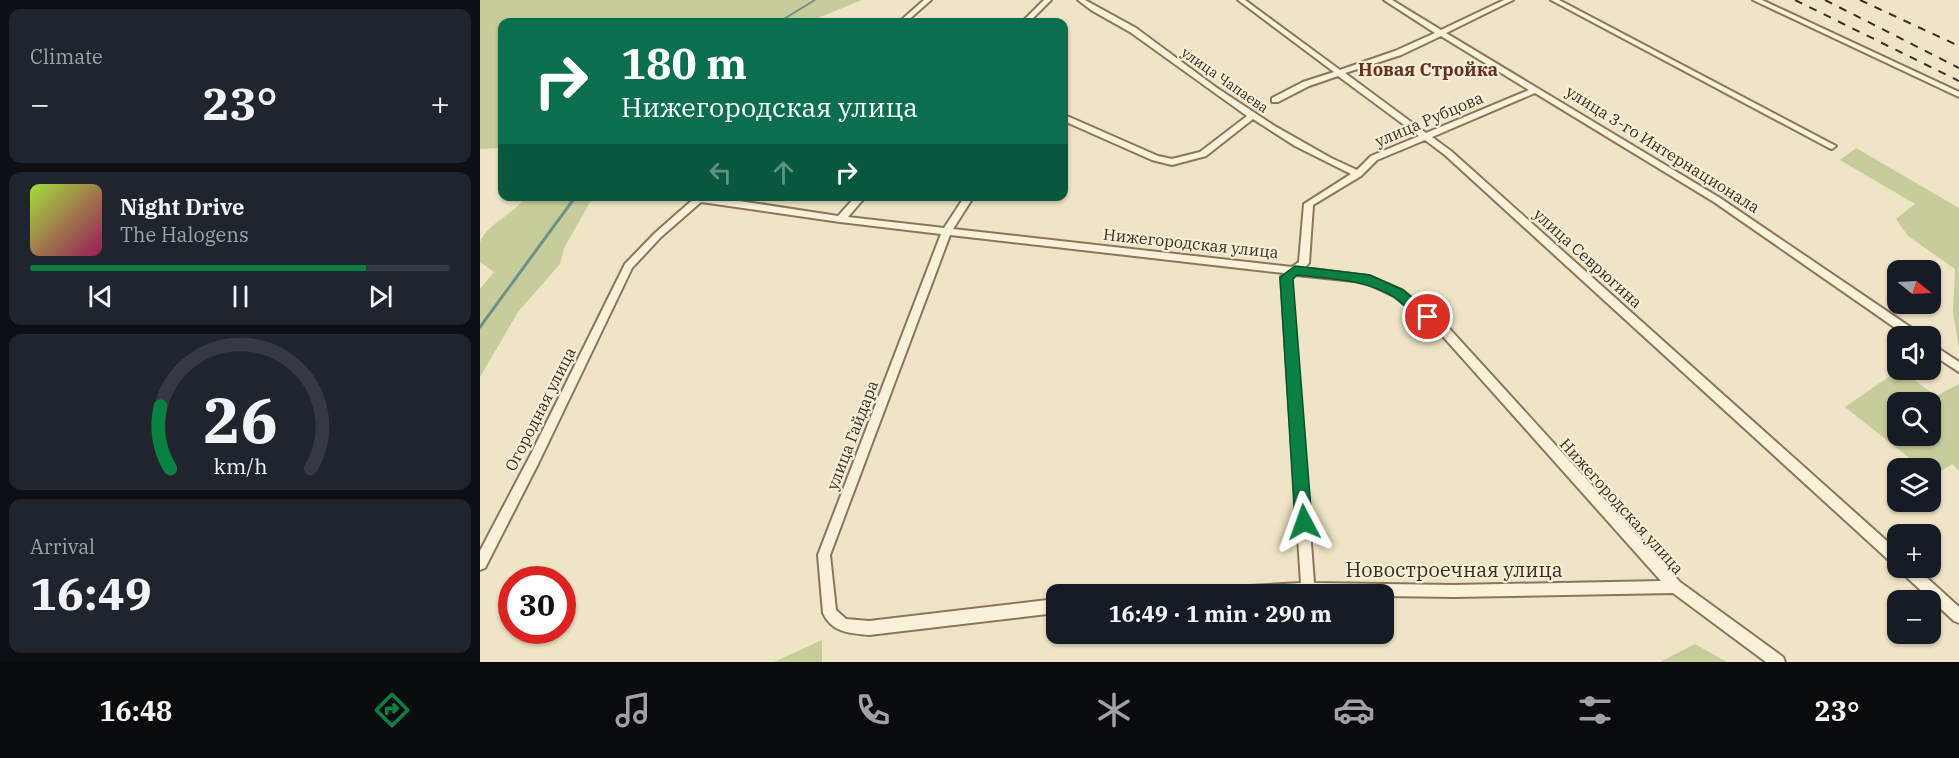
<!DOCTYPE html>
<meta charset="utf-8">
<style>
body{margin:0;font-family:"IBM Plex Serif",serif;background:#20242c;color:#f1f3f6;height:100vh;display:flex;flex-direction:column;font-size:22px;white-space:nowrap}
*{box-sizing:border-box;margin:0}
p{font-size:20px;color:#9ea1a6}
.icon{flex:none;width:33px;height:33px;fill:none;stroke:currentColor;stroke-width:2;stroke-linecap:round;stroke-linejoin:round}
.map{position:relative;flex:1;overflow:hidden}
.drawer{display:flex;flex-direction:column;gap:9px;padding:9px;background:#0d0f14;width:480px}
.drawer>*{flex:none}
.top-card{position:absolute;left:18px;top:18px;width:570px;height:183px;border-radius:12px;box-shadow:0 2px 4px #0004;background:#0b6e4f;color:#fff;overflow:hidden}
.needle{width:39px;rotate:108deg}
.controls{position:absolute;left:1407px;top:260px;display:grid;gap:12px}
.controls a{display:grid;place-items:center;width:54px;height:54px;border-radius:12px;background:#171b24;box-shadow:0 2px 4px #0004;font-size:30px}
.speed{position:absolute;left:18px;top:566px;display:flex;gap:12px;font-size:30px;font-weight:700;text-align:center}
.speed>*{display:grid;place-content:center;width:78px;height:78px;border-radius:50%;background:#171b24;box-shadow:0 2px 4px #0004;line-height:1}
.speed .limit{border:9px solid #d22;background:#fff;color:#111}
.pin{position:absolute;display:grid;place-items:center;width:51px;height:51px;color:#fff;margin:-26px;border:3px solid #fff;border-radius:50%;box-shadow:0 2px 6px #0007}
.me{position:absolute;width:66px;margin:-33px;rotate:356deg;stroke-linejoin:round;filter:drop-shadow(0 0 4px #0008)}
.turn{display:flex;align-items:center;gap:21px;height:126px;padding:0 24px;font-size:27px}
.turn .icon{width:78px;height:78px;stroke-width:2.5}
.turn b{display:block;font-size:42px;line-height:51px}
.lanes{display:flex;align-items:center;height:57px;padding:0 24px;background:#0003;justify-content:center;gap:30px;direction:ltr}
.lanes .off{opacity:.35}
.big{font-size:45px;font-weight:800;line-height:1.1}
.drawer .tile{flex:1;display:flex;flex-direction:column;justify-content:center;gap:9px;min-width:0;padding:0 21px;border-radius:12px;background:#20242c}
.drawer .dial{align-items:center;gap:0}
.dial svg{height:156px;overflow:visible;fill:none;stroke:#363941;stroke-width:7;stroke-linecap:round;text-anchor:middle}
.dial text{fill:#f1f3f6;stroke:none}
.song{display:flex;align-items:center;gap:18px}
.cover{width:72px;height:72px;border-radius:9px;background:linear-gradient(135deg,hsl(80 70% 55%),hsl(330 70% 35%))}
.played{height:6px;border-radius:3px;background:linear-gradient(90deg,#0b8043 80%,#363941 80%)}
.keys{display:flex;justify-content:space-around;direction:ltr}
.heat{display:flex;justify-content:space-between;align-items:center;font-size:33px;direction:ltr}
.trip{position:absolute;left:566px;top:584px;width:348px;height:60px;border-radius:12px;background:#171b24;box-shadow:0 2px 4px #0004;font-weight:800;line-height:60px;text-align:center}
.menu{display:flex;height:96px;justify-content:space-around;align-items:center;background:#090b0e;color:#9ea1a6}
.menu .icon{width:42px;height:42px}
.menu .on{color:#0b8043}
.menu b{font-size:27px;color:#f1f3f6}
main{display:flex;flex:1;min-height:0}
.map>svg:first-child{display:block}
.green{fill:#c6cd9a;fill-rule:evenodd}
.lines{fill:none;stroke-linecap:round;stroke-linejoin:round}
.stream-far1{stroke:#6e918a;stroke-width:2}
.stream{stroke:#6e918a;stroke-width:3}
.street-casing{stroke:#8b765b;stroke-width:4}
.street{fill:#f9f1da;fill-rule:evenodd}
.rail{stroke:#3b2d1f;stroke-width:2;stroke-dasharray:8 8;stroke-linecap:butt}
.route{fill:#0b8043;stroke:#07532c;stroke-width:1.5}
.labels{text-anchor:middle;stroke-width:4.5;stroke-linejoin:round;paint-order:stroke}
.far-street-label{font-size:14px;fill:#3b2d1f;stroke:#f6eed6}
.street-label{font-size:16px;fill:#3b2d1f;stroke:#f6eed6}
.far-district-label{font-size:18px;font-weight:bold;fill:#68301e;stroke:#f6eed6}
.near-street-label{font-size:20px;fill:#3b2d1f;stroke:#f6eed6}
</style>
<main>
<section class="drawer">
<div class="tile"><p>Climate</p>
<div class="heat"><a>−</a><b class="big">23°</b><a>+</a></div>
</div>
<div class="tile">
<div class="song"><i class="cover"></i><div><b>Night Drive</b><p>The Halogens</p></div></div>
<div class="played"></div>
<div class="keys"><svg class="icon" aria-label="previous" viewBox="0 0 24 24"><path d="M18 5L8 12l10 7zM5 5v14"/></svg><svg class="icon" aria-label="pause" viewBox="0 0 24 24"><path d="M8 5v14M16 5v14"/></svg><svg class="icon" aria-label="next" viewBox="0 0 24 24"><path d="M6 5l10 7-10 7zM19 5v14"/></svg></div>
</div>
<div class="tile dial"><svg viewBox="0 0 100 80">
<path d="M14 69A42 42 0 1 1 86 69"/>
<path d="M14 69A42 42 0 0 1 9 37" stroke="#0b8043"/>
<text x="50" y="56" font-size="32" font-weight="700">26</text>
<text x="50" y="72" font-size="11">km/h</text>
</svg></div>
<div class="tile"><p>Arrival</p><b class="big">16:49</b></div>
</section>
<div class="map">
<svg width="1479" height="662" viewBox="0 0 1479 662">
<rect width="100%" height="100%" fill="#efe4c6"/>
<g class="green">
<path d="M0,0H382L328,22H22V148L0,149Z"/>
<path d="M1376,148L1479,208V348L1473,312L1475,269L1428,236L1416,219L1435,204L1360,160Z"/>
<path d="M45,197H113L84,248L80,264L38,312L0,377V289L14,272L0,262C0,256 0,247 0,242C6,224 35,214 45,197Z"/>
<path d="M1420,369L1456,396L1479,384V471L1472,464L1453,476L1450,468H1442L1365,407ZM1418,402H1450V435H1418Z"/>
<path d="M342,640V662H294Z"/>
<path d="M1215,644L1247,662H1180Z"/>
</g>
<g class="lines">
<path class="stream-far1" d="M299,22L335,0"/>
<path class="stream" d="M0,327L96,196"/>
<g class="street-casing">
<g id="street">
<path d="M444,0H451L426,22H419Z"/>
<path d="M564,0H571L549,22H542Z"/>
<path d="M598,0H605L656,28L737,88L793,125L851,158L877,170L891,156L939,136L858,76L829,86L798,102H792V98L823,82L854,72L758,0H765L860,70L915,51L955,33L904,0H912L961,30L1024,0H1033L966,33L1240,198L1439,333L1440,336H1427L1234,202L1055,93L952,137L971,151L1418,551V566L1413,564L965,155L945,140L897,160L881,176L833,205L829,263L824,268L889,276L922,290L967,326L1200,582L1303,657L1305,662H1286L1193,593L974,597L903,596V594H747L749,589L754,587L821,583L801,277L804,273L470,235L350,555L356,610L366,619L389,621L576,599V613L389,635C370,633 352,633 343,613L338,555L461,234L360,222L221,202L181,237L152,268L58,464L5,568L0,570V551L50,456L145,264L175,233L217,196H227L358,216L376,196H386L368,217L464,228L485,196H494L473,229L812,267L819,262L824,204L871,174L815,146L773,119L726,156L692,165L672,160L584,121V116H587L678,156L692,159L720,152L767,116L650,32L611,10ZM961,36L1049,90L946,133L865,73L921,55ZM816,275L884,282L914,296L959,332L1181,581L974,585L834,583L811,278Z"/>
<path d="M1071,0H1079L1356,146L1352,149L1349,148Z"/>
<path d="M1273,0H1282L1479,92V97Z"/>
<path d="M1450,343L1479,362V372L1450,353Z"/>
<path d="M1418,567H1435L1479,607V623L1474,621L1420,571Z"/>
</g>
</g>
<use href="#street" class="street"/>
<g class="rail">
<path d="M1315,0L1479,81"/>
<path d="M1345,0L1479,68"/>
<path d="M1380,0L1479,46"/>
</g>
</g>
<path class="route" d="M815,266L890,275L923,290L955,317L953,321C939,325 925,304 914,297C885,279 850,279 817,275L813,279L832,522L829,528L824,530L818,528L815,522L800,277Z"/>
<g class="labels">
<g class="far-street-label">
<text transform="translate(745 80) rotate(35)" y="5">улица Чапаева</text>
</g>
<g class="street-label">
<text transform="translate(949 119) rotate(-23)" y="6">улица Рубцова</text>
<text transform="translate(1183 149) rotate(32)" y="6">улица 3-го Интернационала</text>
<text transform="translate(711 243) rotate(6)" y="6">Нижегородская улица</text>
<text transform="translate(1108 258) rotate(42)" y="6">улица Севрюгина</text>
<text transform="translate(60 409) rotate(-63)" y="6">Огородная улица</text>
<text transform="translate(372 435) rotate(-69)" y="6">улица Гайдара</text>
<text transform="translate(1142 506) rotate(48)" y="6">Нижегородская улица</text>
</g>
<g class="far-district-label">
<text x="948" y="76">Новая Стройка</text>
</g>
<g class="near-street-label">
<text x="974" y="577">Новостроечная улица</text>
</g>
</g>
</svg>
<div class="controls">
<a><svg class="needle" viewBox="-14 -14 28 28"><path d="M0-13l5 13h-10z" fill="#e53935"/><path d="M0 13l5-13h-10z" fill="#9ea1a6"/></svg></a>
<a><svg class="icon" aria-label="sound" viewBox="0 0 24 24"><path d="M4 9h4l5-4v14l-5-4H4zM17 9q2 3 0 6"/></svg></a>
<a><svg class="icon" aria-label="search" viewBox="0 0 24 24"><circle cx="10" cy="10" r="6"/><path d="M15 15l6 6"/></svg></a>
<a><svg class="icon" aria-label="layers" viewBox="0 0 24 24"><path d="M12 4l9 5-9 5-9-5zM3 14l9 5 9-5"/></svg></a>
<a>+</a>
<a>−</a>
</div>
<div class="speed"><div class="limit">30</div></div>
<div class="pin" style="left:948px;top:317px;background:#d93025"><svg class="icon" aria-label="arrive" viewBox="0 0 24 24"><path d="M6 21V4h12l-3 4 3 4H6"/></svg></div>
<svg class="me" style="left:824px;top:522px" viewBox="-20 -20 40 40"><path d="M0-17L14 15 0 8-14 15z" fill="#0b8043" stroke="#fff" stroke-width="4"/></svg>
<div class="trip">16:49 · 1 min · 290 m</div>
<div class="top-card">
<div class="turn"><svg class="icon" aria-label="right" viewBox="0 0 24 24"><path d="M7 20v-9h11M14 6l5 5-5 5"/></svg><div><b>180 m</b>Нижегородская улица</div></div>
<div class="lanes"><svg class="icon off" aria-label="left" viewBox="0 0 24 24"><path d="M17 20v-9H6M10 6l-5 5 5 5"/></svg><svg class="icon off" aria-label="ahead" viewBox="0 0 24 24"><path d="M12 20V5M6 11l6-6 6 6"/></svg><svg class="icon" aria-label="right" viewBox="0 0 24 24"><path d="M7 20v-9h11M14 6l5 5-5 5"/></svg></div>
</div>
</div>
</main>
<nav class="menu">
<b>16:48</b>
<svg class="icon on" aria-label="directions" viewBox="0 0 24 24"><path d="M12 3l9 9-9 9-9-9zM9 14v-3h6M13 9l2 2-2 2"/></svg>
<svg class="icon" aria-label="music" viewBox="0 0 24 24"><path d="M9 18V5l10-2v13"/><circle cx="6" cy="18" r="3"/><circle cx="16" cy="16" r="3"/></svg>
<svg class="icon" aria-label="phone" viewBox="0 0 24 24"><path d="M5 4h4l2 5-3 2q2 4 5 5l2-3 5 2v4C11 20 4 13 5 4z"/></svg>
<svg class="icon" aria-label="climate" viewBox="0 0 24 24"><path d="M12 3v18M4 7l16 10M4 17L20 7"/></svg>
<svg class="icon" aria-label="car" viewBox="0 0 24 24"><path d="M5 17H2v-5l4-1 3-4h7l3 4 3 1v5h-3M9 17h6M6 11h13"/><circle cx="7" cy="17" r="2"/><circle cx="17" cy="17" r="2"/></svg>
<svg class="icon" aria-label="filters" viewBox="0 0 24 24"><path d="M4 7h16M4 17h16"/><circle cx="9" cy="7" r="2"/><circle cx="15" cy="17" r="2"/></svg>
<b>23°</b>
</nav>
